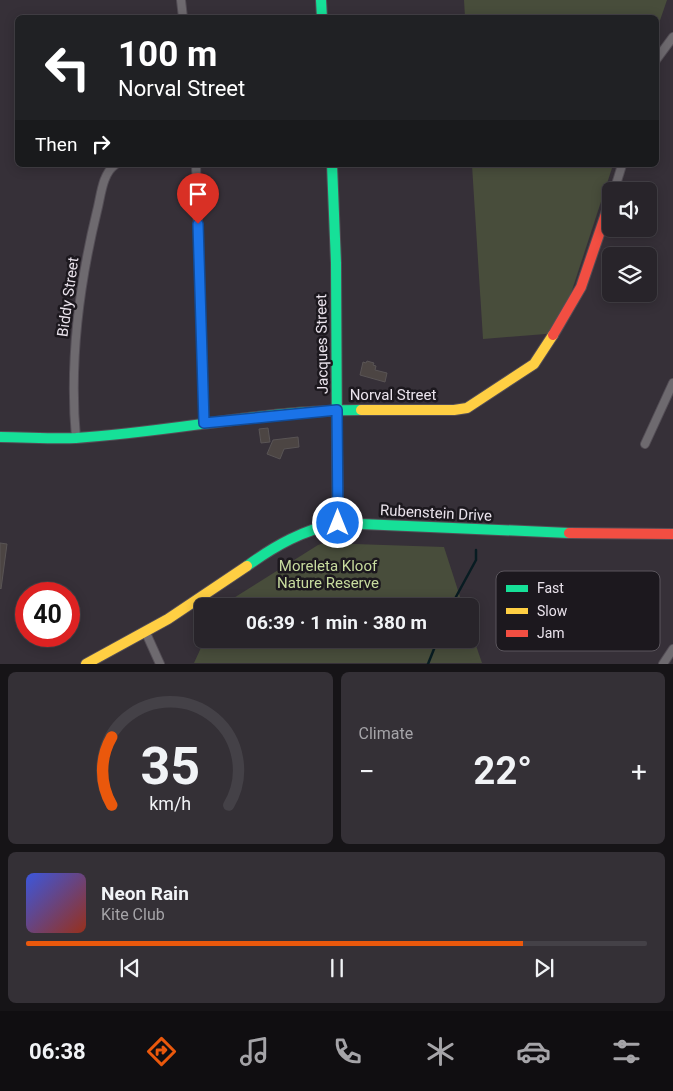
<!DOCTYPE html>
<meta charset="utf-8">
<style>
body{margin:0;font-family:Roboto,sans-serif;background:#343036;color:#f1f3f6;height:100vh;display:flex;flex-direction:column;font-size:19px;white-space:nowrap}
*{box-sizing:border-box;margin:0}
p{font-size:16px;color:#a5a4a8}
.icon{flex:none;width:28px;height:28px;fill:none;stroke:currentColor;stroke-width:2;stroke-linecap:round;stroke-linejoin:round}
.map{position:relative;height:664px;overflow:hidden}
.details{display:flex;flex-direction:column;gap:8px;padding:8px;background:#161417;flex:1}
.details>*{flex:none}
.top-card{position:absolute;left:15px;top:15px;width:644px;height:152px;border-radius:8px;box-shadow:0 2px 12px #0003,0 0 0 1px #444147;background:#202124;color:#fff;overflow:hidden}
.buttons{position:absolute;left:602px;top:182px;display:grid;gap:10px}
.buttons a{display:grid;place-items:center;width:55px;height:55px;border-radius:8px;background:#28242a;box-shadow:0 2px 12px #0003,0 0 0 1px #444147;font-size:25px}
.speed{position:absolute;left:15px;top:582px;display:flex;gap:10px;font-size:25px;font-weight:700;text-align:center}
.speed>*{display:grid;place-content:center;width:65px;height:65px;border-radius:50%;background:#28242a;box-shadow:0 2px 12px #0003,0 0 0 1px #444147;line-height:1}
.speed .limit{border:8px solid #d22;background:#fff;color:#111}
.pin{position:absolute;display:grid;place-items:center;width:42px;height:42px;color:#fff;margin:-51px -21px;border-radius:50% 50% 50% 0;rotate:-45deg;box-shadow:0 0 5px #0007}
.pin .icon{rotate:45deg}
.me{position:absolute;width:55px;margin:-28px;rotate:0deg;stroke-linejoin:round;filter:drop-shadow(0 0 4px #0008)}
.turn{display:flex;align-items:center;gap:18px;height:105px;padding:0 20px;font-size:22px}
.turn .icon{width:65px;height:65px;stroke-width:2.5}
.turn b{display:block;font-size:35px;line-height:42px}
.then{display:flex;align-items:center;height:48px;padding:0 20px;background:#0003;gap:10px;font-size:19px}
.big{font-size:38px;font-weight:700;line-height:1.1}
.details .widget{flex:1;display:flex;flex-direction:column;justify-content:center;gap:8px;min-width:0;padding:0 18px;border-radius:8px;background:#343036}
.details .dial{align-items:center;gap:0}
.dial svg{height:130px;overflow:visible;fill:none;stroke:#444147;stroke-width:7;stroke-linecap:round;text-anchor:middle}
.dial text{fill:#f1f3f6;stroke:none}
.song{display:flex;align-items:center;gap:15px}
.cover{width:60px;height:60px;border-radius:8px;background:linear-gradient(135deg,hsl(230 70% 55%),hsl(10 70% 35%))}
.played{height:5px;border-radius:2px;background:linear-gradient(90deg,#ea580c 80%,#444147 80%)}
.keys{display:flex;justify-content:space-around;direction:ltr}
.heat{display:flex;justify-content:space-between;align-items:center;font-size:28px;direction:ltr}
.details .tiles{flex:1;display:grid;gap:8px;grid-template-columns:1fr 1fr}
.widget:last-child{grid-column:span 2}
.trip{position:absolute;left:194px;top:598px;width:285px;height:50px;border-radius:8px;background:#28242a;box-shadow:0 2px 12px #0003,0 0 0 1px #444147;font-weight:700;line-height:50px;text-align:center}
.dock{display:flex;height:80px;justify-content:space-around;align-items:center;background:#100e11;color:#a5a4a8}
.dock .icon{width:35px;height:35px}
.dock .on{color:#ea580c}
.dock b{font-size:22px;color:#f1f3f6}
.map>svg:first-child{display:block}
.green{fill:#484d3b}
.lines{fill:none;stroke-linecap:round;stroke-linejoin:round}
.stream{stroke:#081c22;stroke-width:2.5}
.building{fill:#4c4543;stroke:#595455}
.street-casing{stroke:#534d55;stroke-width:10}
.fast-casing{stroke:#534d55;stroke-width:12}
.slow-casing{stroke:#534d55;stroke-width:12}
.jam-casing{stroke:#534d55;stroke-width:12}
.street{stroke:#6e6a6f;stroke-width:8}
.fast{stroke:#16e098;stroke-width:10}
.slow{stroke:#ffcf43;stroke-width:10}
.jam{stroke:#f24e42;stroke-width:10}
.route-casing{stroke:#114b97;stroke-width:12}
.route{stroke:#1a73e8;stroke-width:9}
.labels{text-anchor:middle;stroke-width:5;stroke-linejoin:round;paint-order:stroke}
.street-label{font-size:15px;fill:#eae3ec;stroke:#1c181e}
.park-label{font-size:15px;fill:#c7db9e;stroke:#1c181e}
.key{fill:#1c181e;stroke:#5a555c;stroke-width:1}
.key-label{font-size:14px;fill:#eae3ec}
</style>
<div class="map">
<svg width="673" height="664" viewBox="0 0 673 664">
<rect width="100%" height="100%" fill="#363038"/>
<g class="green">
<path d="M464,0H667L656,32V18L465,17Z"/>
<path d="M472,165H613L558,333L483,339Z"/>
<path d="M324,543L444,547L463,606H221L318,545Z"/>
<path d="M470,628L482,663H194L205,639H470Z"/>
</g>
<g class="lines">
<g class="stream">
<path d="M451,606L476,560V550"/>
<path d="M428,664L438,639"/>
</g>
</g>
<g class="building">
<path d="M367,361L374,363L373,365L376,366L375,370L387,373L385,382L360,375L363,362L366,363Z"/>
<path d="M268,428L270,442L261,443L259,429Z"/>
<path d="M298,437L299,447L284,449L280,459L267,454L273,440Z"/>
<path d="M0,543L7,544L1,589L0,588Z"/>
</g>
<g class="lines">
<g class="street-casing">
<g id="street">
<path d="M181,0L183,18"/>
<path d="M656,60L673,37"/>
<path d="M196,165L204,423"/>
<path d="M614,191L622,165"/>
<path d="M76,438C69,361 79,285 97,211C101,196 102,174 115,165"/>
<path d="M645,444L673,383"/>
<path d="M146,633L160,664"/>
<path d="M663,664L673,649"/>
</g>
</g>
<g class="fast-casing">
<g id="fast">
<path d="M321,0L322,18"/>
<path d="M332,165L336,263L337,447"/>
<path d="M0,437C25,437 51,439 76,438C172,432 266,410 361,410"/>
<path d="M247,566C276,545 303,530 338,523L569,533"/>
</g>
</g>
<g class="slow-casing">
<g id="slow">
<path d="M361,410H454L467,408L534,364L553,335"/>
<path d="M337,447L338,523"/>
<path d="M86,664L168,619L247,566"/>
</g>
</g>
<g class="jam-casing">
<g id="jam">
<path d="M553,335L581,287L611,199"/>
<path d="M569,533L673,534"/>
</g>
</g>
<use href="#street" class="street"/>
<use href="#fast" class="fast"/>
<use href="#slow" class="slow"/>
<use href="#jam" class="jam"/>
</g>
<g class="lines">
<g class="route-casing">
<path id="route" d="M198,224L204,423L337,410L338,523"/>
</g>
<use href="#route" class="route"/>
</g>
<g class="labels">
<g class="street-label">
<text transform="translate(68 297) rotate(-82)" y="5">Biddy Street</text>
<text transform="translate(322 344) rotate(-91)" y="5">Jacques Street</text>
<text x="393" y="400">Norval Street</text>
<text transform="translate(436 513) rotate(3)" y="5">Rubenstein Drive</text>
</g>
<g class="park-label">
<text x="328" y="571">Moreleta Kloof<tspan x="328" dy="17">Nature Reserve</tspan></text>
</g>
</g>
<rect x="496" y="571" width="164" height="80" rx="8" class="key"/>
<rect x="506" y="585" width="22" height="7" fill="#16e098"/>
<rect x="506" y="608" width="22" height="6" fill="#ffcf43"/>
<rect x="506" y="630" width="22" height="7" fill="#f24e42"/>
<g class="key-label">
<text x="537" y="593">Fast</text>
<text x="537" y="616">Slow</text>
<text x="537" y="638">Jam</text>
</g>
</svg>
<div class="buttons">
<a><svg class="icon" aria-label="sound" viewBox="0 0 24 24"><path d="M4 9h4l5-4v14l-5-4H4zM17 9q2 3 0 6"/></svg></a>
<a><svg class="icon" aria-label="layers" viewBox="0 0 24 24"><path d="M12 4l9 5-9 5-9-5zM3 14l9 5 9-5"/></svg></a>
</div>
<div class="speed"><div class="limit">40</div></div>
<div class="pin" style="left:198px;top:224px;background:#d93025"><svg class="icon" aria-label="arrive" viewBox="0 0 24 24"><path d="M6 21V4h12l-3 4 3 4H6"/></svg></div>
<svg class="me" style="left:338px;top:523px" viewBox="-20 -20 40 40"><circle r="17" fill="#1a73e8" stroke="#fff" stroke-width="3"/><path d="M0-11L8 9 0 5-8 9z" fill="#fff"/></svg>
<div class="trip">06:39 · 1 min · 380 m</div>
<div class="top-card">
<div class="turn"><svg class="icon" aria-label="left" viewBox="0 0 24 24"><path d="M17 20v-9H6M10 6l-5 5 5 5"/></svg><div><b>100 m</b>Norval Street</div></div>
<div class="then">Then<svg class="icon" aria-label="right" viewBox="0 0 24 24"><path d="M7 20v-9h11M14 6l5 5-5 5"/></svg></div>
</div>
</div>
<section class="details">
<div class="tiles">
<div class="widget dial"><svg viewBox="0 0 100 80">
<path d="M14 69A42 42 0 1 1 86 69"/>
<path d="M14 69A42 42 0 0 1 14 27" stroke="#ea580c"/>
<text x="50" y="56" font-size="32" font-weight="700">35</text>
<text x="50" y="72" font-size="11">km/h</text>
</svg></div>
<div class="widget"><p>Climate</p>
<div class="heat"><a>−</a><b class="big">22°</b><a>+</a></div>
</div>
<div class="widget">
<div class="song"><i class="cover"></i><div><b>Neon Rain</b><p>Kite Club</p></div></div>
<div class="played"></div>
<div class="keys"><svg class="icon" aria-label="previous" viewBox="0 0 24 24"><path d="M18 5L8 12l10 7zM5 5v14"/></svg><svg class="icon" aria-label="pause" viewBox="0 0 24 24"><path d="M8 5v14M16 5v14"/></svg><svg class="icon" aria-label="next" viewBox="0 0 24 24"><path d="M6 5l10 7-10 7zM19 5v14"/></svg></div>
</div>
</div>
</section>
<nav class="dock">
<b>06:38</b>
<svg class="icon on" aria-label="directions" viewBox="0 0 24 24"><path d="M12 3l9 9-9 9-9-9zM9 14v-3h6M13 9l2 2-2 2"/></svg>
<svg class="icon" aria-label="music" viewBox="0 0 24 24"><path d="M9 18V5l10-2v13"/><circle cx="6" cy="18" r="3"/><circle cx="16" cy="16" r="3"/></svg>
<svg class="icon" aria-label="phone" viewBox="0 0 24 24"><path d="M5 4h4l2 5-3 2q2 4 5 5l2-3 5 2v4C11 20 4 13 5 4z"/></svg>
<svg class="icon" aria-label="climate" viewBox="0 0 24 24"><path d="M12 3v18M4 7l16 10M4 17L20 7"/></svg>
<svg class="icon" aria-label="car" viewBox="0 0 24 24"><path d="M5 17H2v-5l4-1 3-4h7l3 4 3 1v5h-3M9 17h6M6 11h13"/><circle cx="7" cy="17" r="2"/><circle cx="17" cy="17" r="2"/></svg>
<svg class="icon" aria-label="filters" viewBox="0 0 24 24"><path d="M4 7h16M4 17h16"/><circle cx="9" cy="7" r="2"/><circle cx="15" cy="17" r="2"/></svg>
</nav>
